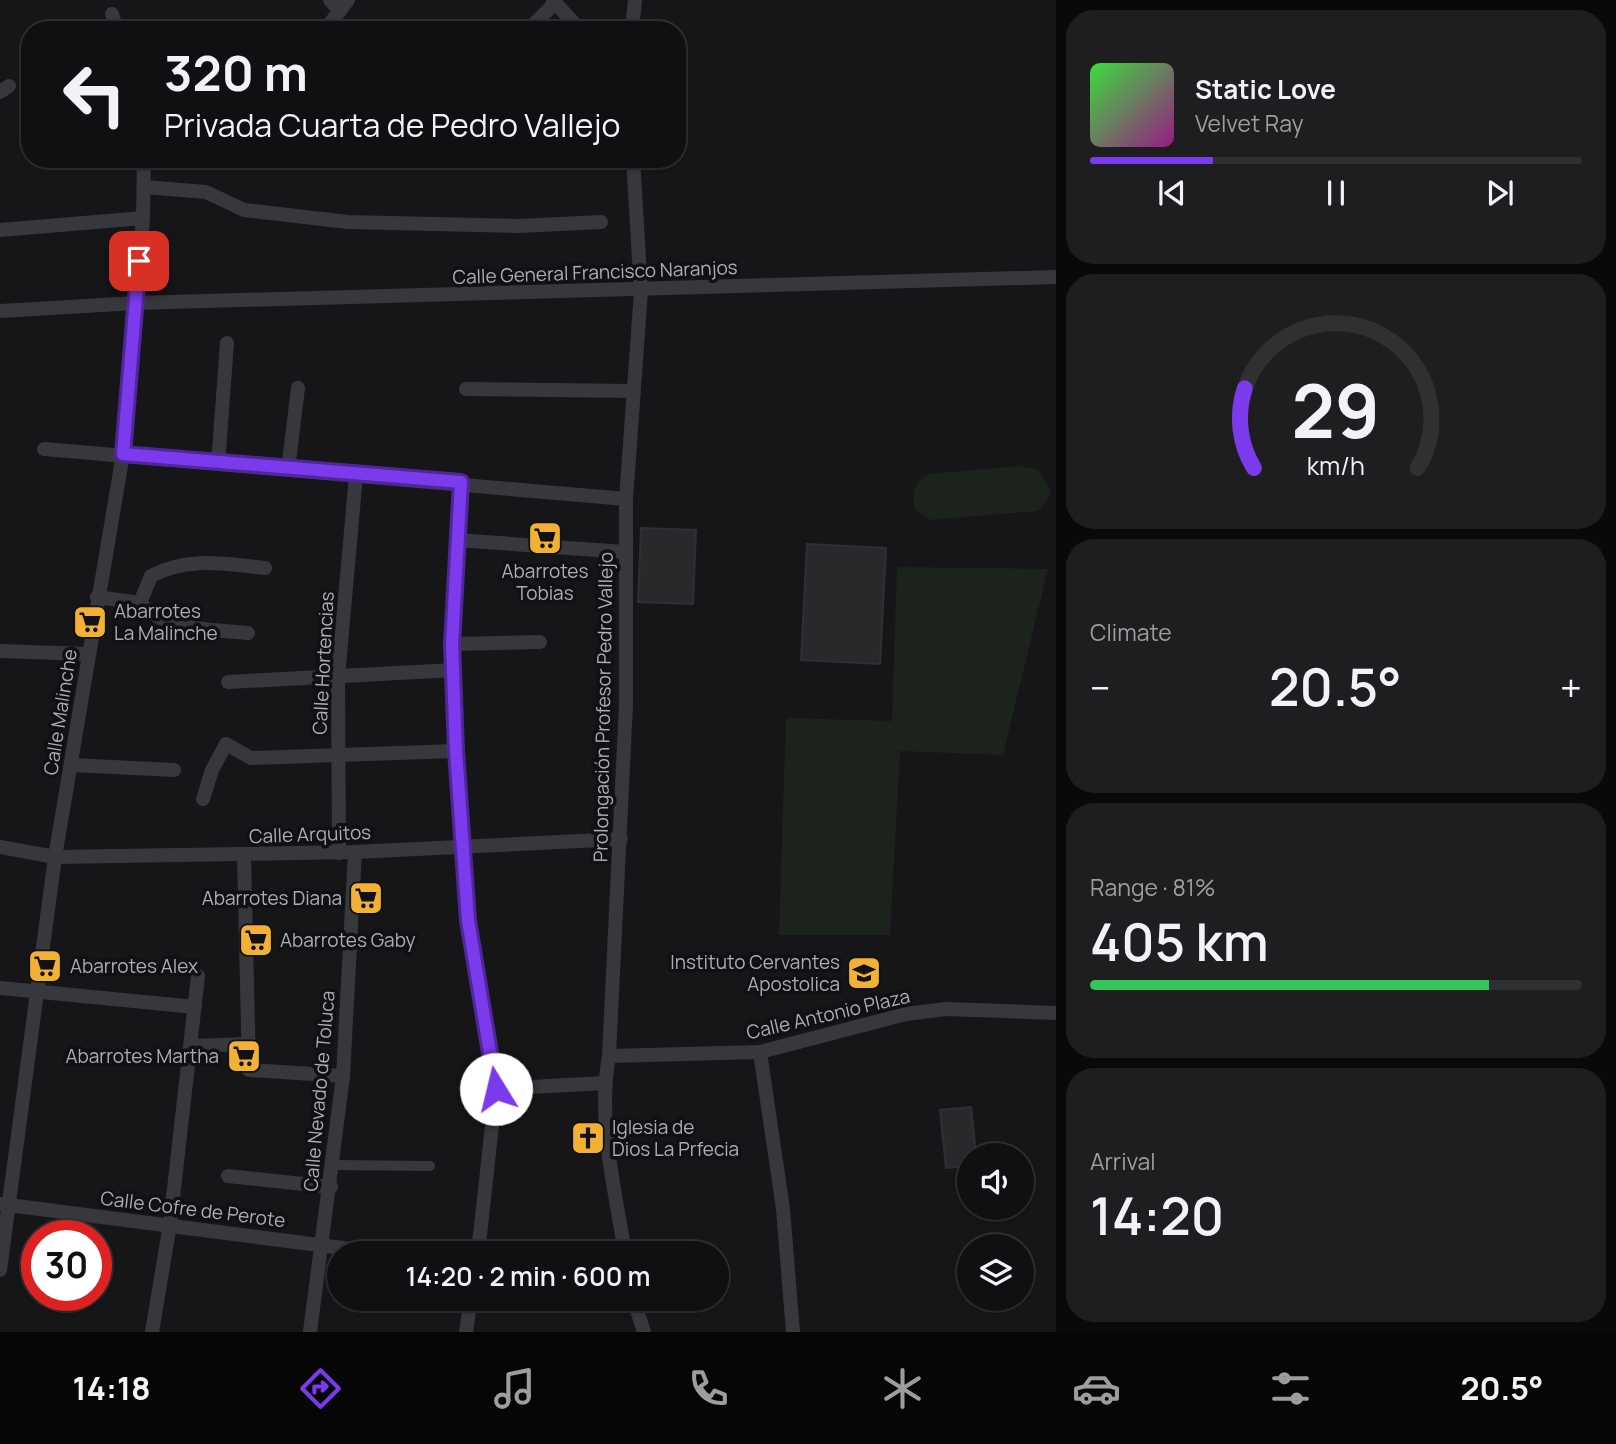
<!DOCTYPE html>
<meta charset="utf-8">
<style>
body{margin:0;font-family:Manrope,sans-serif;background:#1e1e20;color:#f1f3f6;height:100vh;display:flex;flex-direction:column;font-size:26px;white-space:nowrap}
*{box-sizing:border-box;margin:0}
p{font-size:23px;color:#9c9d9f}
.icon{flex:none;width:38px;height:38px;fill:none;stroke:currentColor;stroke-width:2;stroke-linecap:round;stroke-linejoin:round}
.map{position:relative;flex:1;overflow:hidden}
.drawer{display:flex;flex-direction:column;gap:10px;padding:10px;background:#09090a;width:560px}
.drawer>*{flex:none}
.hud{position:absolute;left:21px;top:21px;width:665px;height:147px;border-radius:28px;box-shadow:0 2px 5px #0004,0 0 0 2px #303032;background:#101012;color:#f1f3f6;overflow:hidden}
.buttons{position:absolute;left:957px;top:1143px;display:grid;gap:14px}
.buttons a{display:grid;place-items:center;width:77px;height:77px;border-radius:50%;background:#101012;box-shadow:0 2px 5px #0004,0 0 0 2px #303032;font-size:35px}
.speed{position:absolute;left:21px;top:1220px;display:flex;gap:14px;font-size:35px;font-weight:700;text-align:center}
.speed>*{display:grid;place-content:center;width:91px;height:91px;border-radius:50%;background:#101012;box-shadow:0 2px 5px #0004,0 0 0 2px #303032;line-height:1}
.speed .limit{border:10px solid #d22;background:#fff;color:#111}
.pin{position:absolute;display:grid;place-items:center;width:60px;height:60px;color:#fff;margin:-30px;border-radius:14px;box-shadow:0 4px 10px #0006}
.me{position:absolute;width:77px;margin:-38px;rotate:351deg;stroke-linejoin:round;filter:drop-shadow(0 0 5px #0008)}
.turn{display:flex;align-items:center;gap:24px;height:147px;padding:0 28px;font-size:32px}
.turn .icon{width:91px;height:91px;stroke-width:2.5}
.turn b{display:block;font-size:49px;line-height:60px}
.big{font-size:52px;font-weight:600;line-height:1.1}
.drawer .tile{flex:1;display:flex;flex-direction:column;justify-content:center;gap:10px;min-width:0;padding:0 24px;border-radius:28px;background:#1e1e20}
.drawer .dial{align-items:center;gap:0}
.dial svg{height:182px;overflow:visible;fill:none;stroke:#303032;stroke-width:7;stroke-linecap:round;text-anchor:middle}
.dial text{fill:#f1f3f6;stroke:none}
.song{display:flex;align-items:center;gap:21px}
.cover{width:84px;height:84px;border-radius:10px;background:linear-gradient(135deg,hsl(120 70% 55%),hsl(310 70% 35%))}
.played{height:7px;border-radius:4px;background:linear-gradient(90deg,#7c3aed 25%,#303032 25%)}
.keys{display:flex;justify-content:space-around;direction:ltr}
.heat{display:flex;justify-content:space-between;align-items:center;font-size:38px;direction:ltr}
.charge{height:10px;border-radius:5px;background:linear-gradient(90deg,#34c759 81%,#303032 0)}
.trip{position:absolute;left:327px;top:1241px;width:402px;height:70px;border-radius:35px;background:#101012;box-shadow:0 2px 5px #0004,0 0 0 2px #303032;font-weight:600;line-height:70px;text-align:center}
.menu{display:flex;height:112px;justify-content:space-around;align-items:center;background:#060607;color:#9c9d9f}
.menu .icon{width:49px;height:49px}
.menu .on{color:#7c3aed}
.menu b{font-size:32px;color:#f1f3f6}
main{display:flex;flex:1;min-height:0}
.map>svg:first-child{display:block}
.green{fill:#1c231d}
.building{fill:#29292c;stroke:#303034;stroke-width:2}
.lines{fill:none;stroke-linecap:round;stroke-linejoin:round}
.pedestrian{stroke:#37383d;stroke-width:10}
.minor{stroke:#37383d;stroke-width:14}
.route-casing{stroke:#51269a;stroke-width:18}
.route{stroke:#7c3aed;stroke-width:12}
.labels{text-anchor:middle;stroke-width:7;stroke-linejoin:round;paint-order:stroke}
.street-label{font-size:19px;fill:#a8adb8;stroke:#111113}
.poi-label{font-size:19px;fill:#a8adb8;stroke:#111113;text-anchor:start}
</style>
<main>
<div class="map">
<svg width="1056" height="1332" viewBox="0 0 1056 1332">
<rect width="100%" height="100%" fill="#161618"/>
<g class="green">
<path d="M1018,466L1038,469L1051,490L1047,502L1037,511L930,520L915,510C911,492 913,484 929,474Z"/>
<path d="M897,567L1048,569L1003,755L900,751L890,935H779L786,718L892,721Z"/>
</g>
<g class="building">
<path d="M641,528L696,530L693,604L638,602Z"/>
<path d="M807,544L886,548L880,664L801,660Z"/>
<path d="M971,1107L976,1155H970V1166L946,1168L940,1110Z"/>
</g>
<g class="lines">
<path class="pedestrian" d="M334,1165L430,1166"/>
<g class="minor">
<path d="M330,0L340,11"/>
<path d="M553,0L580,30"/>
<path d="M112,14L117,30"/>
<path d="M325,30L348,0"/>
<path d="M528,30L555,3"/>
<path d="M632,30L635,0"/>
<path d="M0,92L9,86"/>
<path d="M144,187L206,192L244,210L348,222L519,226L601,222"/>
<path d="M0,230L143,218"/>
<path d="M0,311L136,303L1056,277"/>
<path d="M466,389L633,391"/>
<path d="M44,449L626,499"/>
<path d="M218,464L227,343"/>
<path d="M288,470L298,388"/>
<path d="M461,482L452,644L456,751L468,920L496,1089L478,1253"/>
<path d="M456,540L625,552"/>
<path d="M97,597L140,603C166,632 212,629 248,633"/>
<path d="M140,603L151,576C188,556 225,564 265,568"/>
<path d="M452,644L540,642"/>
<path d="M0,651L88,654"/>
<path d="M228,682L454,670"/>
<path d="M72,765L174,770"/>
<path d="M203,799L212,770L226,744L251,758L456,751"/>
<path d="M0,847L55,857L355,852L621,839"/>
<path d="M339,853L338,677L356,475"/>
<path d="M244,855L249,1070L343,1076"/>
<path d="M0,988L195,1007"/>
<path d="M192,1046L250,1044"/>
<path d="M760,1052L783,1209L793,1332"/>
<path d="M609,1056L760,1052L906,1014L946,1009L1056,1013"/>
<path d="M496,1089L604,1083"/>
<path d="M228,1176L331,1187"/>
<path d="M1,1204L381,1253"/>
<path d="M625,1253C615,1189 597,1121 609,1056L626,704V499L641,291L633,159"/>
<path d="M0,1270L55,857L123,454L143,218L144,159"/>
<path d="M633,1298L644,1332"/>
<path d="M152,1332L170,1224L198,976"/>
<path d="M310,1332L343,1076L355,852"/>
<path d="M466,1332L471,1298"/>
</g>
</g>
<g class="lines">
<g class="route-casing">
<path id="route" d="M139,261L123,454L461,482L452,644L456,751L468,920L496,1089"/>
</g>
<use href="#route" class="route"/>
</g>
<defs>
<g id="supermarket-square" transform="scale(1.75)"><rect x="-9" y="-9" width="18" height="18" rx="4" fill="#f2b134" stroke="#111113"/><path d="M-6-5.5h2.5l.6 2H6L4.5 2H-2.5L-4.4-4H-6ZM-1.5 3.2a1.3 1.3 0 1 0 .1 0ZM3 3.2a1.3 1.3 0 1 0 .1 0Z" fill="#111"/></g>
<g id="school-square" transform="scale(1.75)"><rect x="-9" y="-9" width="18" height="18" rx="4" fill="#f2b134" stroke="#111113"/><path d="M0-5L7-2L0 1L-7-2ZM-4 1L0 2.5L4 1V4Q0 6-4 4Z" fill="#111"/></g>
<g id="church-square" transform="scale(1.75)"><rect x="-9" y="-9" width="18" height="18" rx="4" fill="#f2b134" stroke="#111113"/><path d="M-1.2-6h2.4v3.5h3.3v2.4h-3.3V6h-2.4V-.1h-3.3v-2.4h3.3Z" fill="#111"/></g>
</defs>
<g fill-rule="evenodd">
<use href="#supermarket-square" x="545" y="538"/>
<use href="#supermarket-square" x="90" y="622"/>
<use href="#supermarket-square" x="366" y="898"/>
<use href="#supermarket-square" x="256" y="940"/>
<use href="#supermarket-square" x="45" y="966"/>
<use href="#school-square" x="864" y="973"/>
<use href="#supermarket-square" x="244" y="1056"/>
<use href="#church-square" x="588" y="1138"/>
</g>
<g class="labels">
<g class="street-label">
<text transform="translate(595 272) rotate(-2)" y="7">Calle General Francisco Naranjos</text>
<text transform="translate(323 663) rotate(-87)" y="7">Calle Hortencias</text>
<text transform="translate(603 707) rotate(-89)" y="7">Prolongación Profesor Pedro Vallejo</text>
<text transform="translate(60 712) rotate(-81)" y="7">Calle Malinche</text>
<text transform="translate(310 834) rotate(-2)" y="7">Calle Arquitos</text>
<text transform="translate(828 1014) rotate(-13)" y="7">Calle Antonio Plaza</text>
<text transform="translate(319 1091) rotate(-85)" y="7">Calle Nevado de Toluca</text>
<text transform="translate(193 1209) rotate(7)" y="7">Calle Cofre de Perote</text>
</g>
<g class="poi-label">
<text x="545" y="578" text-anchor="middle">Abarrotes<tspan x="545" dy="22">Tobias</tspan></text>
<text x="114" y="618">Abarrotes<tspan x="114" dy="22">La Malinche</tspan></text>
<text x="342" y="905" text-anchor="end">Abarrotes Diana</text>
<text x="280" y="947">Abarrotes Gaby</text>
<text x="840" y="969" text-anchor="end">Instituto Cervantes<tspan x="840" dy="22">Apostolica</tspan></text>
<text x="70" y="973">Abarrotes Alex</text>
<text x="219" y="1063" text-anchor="end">Abarrotes Martha</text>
<text x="612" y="1134">Iglesia de<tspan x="612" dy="22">Dios La Prfecia</tspan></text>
</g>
</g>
</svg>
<div class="buttons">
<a><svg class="icon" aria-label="sound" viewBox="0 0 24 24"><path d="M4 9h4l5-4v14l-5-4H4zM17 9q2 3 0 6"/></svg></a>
<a><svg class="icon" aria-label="layers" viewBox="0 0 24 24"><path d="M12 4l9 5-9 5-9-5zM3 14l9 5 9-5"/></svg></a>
</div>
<div class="speed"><div class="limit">30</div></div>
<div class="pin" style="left:139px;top:261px;background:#d93025"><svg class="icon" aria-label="arrive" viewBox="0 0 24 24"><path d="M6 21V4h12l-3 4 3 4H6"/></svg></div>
<svg class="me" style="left:496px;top:1089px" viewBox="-20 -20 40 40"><circle r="19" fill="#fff"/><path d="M0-13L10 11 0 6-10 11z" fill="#7c3aed"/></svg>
<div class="trip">14:20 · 2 min · 600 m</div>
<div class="hud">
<div class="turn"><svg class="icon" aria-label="left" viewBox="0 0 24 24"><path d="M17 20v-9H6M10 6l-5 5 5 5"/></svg><div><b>320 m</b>Privada Cuarta de Pedro Vallejo</div></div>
</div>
</div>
<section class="drawer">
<div class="tile">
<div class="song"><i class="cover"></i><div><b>Static Love</b><p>Velvet Ray</p></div></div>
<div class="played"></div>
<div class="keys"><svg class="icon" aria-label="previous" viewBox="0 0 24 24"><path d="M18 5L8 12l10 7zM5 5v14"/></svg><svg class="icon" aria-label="pause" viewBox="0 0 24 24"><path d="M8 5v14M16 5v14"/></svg><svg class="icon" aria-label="next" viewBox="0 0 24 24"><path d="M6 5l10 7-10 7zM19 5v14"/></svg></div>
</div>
<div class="tile dial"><svg viewBox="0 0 100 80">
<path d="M14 69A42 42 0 1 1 86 69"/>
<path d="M14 69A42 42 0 0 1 10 34" stroke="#7c3aed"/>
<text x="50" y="56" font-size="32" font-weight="700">29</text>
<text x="50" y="72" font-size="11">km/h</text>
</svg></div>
<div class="tile"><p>Climate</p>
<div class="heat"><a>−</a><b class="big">20.5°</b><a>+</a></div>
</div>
<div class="tile"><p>Range · 81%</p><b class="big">405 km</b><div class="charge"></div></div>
<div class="tile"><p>Arrival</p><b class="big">14:20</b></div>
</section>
</main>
<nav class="menu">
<b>14:18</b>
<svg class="icon on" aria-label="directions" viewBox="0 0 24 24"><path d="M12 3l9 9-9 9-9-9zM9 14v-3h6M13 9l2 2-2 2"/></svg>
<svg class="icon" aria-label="music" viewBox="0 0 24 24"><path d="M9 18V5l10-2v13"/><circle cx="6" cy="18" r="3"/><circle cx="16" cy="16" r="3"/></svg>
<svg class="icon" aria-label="phone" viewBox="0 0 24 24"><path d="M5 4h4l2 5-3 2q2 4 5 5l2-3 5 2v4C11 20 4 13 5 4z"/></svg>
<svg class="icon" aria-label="climate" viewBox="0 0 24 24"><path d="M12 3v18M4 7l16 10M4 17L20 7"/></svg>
<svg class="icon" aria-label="car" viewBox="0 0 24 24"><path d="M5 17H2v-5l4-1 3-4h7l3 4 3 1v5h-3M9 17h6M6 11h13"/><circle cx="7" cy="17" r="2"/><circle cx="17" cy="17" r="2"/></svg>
<svg class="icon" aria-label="filters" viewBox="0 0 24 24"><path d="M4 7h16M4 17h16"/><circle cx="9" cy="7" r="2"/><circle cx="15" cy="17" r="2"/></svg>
<b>20.5°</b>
</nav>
